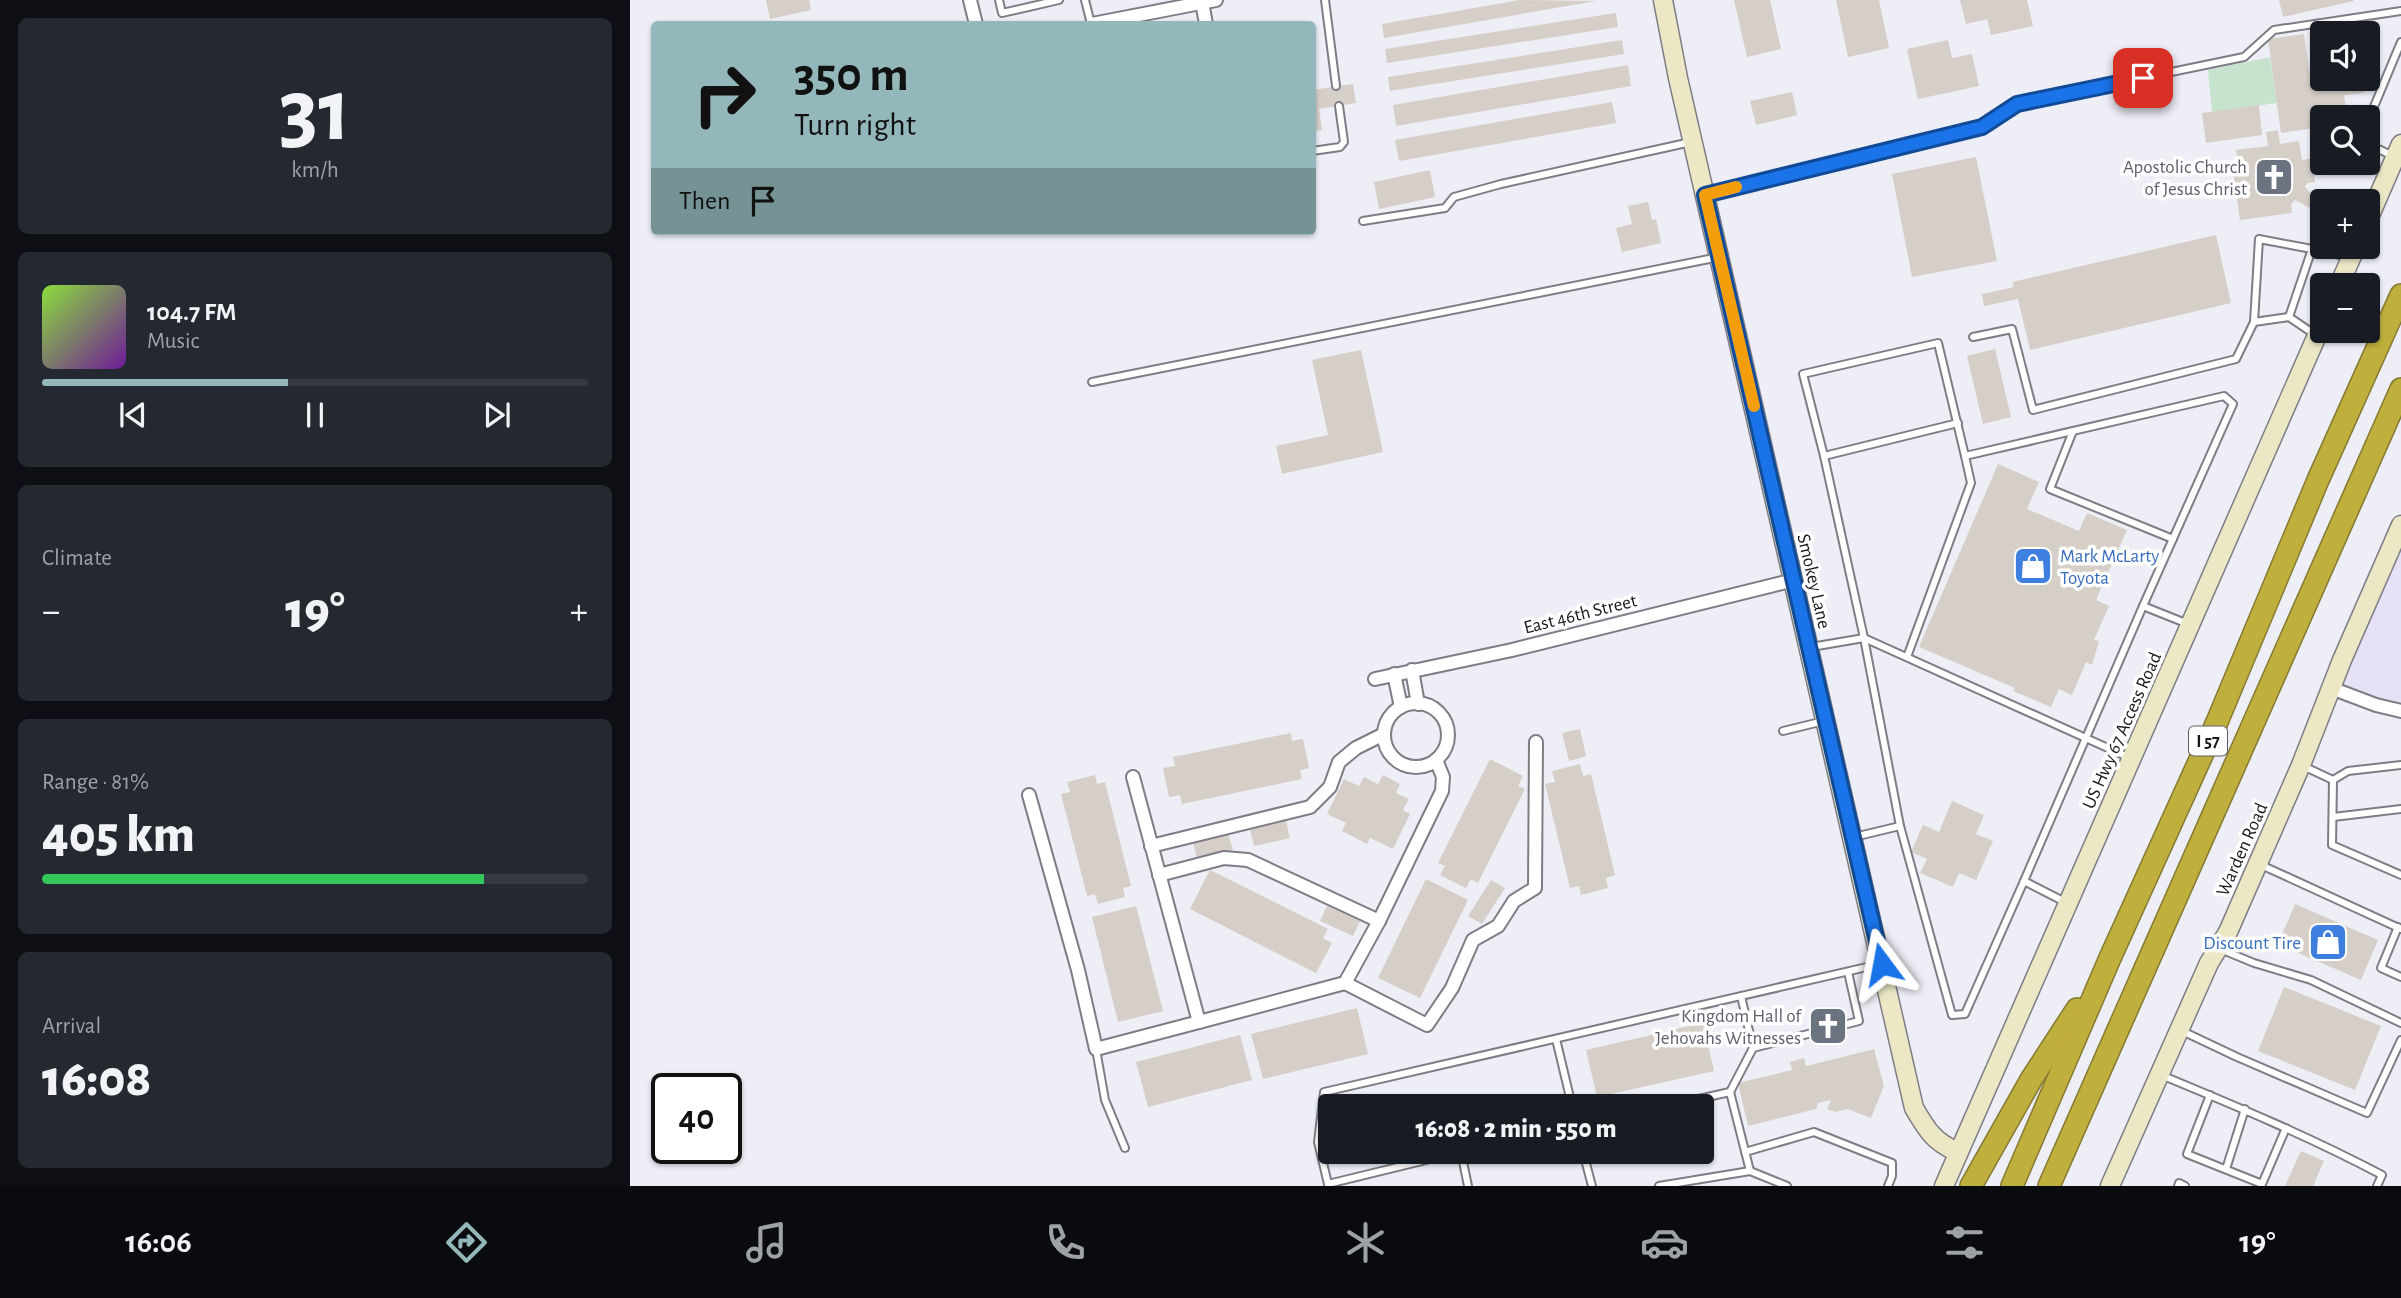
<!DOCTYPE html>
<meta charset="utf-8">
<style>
body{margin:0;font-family:"Alegreya Sans",sans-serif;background:#242831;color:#f1f3f6;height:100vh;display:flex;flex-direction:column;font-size:26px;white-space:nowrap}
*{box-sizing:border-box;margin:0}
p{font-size:23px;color:#9ea1a6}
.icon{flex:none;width:38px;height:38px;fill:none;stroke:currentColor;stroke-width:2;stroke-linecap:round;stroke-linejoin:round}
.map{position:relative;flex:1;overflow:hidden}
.sheet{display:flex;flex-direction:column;gap:18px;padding:18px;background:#0d0f14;width:630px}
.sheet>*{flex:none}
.hud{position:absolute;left:21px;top:21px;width:665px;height:214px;border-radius:7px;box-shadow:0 2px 5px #0004;background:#93b7ba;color:#111;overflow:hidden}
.buttons{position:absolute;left:1680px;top:21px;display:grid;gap:14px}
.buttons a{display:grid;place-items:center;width:70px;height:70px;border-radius:7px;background:#171b24;box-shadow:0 2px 5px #0004;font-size:35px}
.speed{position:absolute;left:21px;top:1073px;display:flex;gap:14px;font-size:35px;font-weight:700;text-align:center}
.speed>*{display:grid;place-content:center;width:91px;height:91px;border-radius:50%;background:#171b24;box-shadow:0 2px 5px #0004;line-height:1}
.speed .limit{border:4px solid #111;border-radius:10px;background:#fff;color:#111}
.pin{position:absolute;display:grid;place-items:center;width:60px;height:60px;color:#fff;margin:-30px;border-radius:14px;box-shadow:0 4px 10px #0006}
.me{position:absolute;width:77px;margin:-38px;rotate:347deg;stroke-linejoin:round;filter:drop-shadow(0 0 5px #0008)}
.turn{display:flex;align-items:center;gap:24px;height:147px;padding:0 28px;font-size:32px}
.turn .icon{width:91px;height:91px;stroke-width:2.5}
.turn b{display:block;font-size:49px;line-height:60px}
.then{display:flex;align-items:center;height:66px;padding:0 28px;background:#0003;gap:14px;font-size:26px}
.big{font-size:52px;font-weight:800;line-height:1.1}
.sheet .tile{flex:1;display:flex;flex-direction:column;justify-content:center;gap:10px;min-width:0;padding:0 24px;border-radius:10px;background:#242831}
.sheet .dial{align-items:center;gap:0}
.dial b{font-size:91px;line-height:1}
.song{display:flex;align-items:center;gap:21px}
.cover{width:84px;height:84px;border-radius:10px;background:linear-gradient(135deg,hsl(90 70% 55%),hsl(280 70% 35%))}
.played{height:7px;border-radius:4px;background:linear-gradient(90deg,#93b7ba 45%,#363941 45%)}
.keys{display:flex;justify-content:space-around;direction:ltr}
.heat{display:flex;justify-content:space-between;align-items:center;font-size:38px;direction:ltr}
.charge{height:10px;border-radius:5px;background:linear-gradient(90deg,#34c759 81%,#363941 0)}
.trip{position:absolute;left:688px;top:1094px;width:396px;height:70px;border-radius:7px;background:#171b24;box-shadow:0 2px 5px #0004;font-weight:800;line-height:70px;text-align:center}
.menu{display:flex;height:112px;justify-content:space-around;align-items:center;background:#090b0e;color:#9ea1a6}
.menu .icon{width:49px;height:49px}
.menu .current{color:#93b7ba}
.menu b{font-size:32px;color:#f1f3f6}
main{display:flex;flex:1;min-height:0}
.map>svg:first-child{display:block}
.commercial{fill:#e7e1f7}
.green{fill:#c8e3cd}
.building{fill:#d6cfc8}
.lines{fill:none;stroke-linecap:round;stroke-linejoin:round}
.lane-casing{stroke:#7e7d85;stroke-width:10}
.street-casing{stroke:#7e7d85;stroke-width:16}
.secondary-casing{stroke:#7e7d85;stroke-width:21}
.highway-casing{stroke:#857a31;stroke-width:24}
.lane{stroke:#fff;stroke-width:6}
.street{stroke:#fff;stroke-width:12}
.secondary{stroke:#ece7c5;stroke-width:18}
.highway{stroke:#bfaf3d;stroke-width:21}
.route-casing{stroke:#114b97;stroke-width:18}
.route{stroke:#1a73e8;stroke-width:12}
.slow{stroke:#f59e0b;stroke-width:12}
.labels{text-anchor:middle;stroke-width:7;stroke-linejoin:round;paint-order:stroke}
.shield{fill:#fff;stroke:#5e5e60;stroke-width:2}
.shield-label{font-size:18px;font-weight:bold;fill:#19191c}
.worship-label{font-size:19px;fill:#5b616d;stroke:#fff;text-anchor:end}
.shop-label{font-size:19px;fill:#366cbe;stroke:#fff;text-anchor:start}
.street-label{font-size:19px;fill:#19191c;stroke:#fff}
</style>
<main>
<section class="sheet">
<div class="tile dial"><b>31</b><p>km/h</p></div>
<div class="tile">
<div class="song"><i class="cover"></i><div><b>104.7 FM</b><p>Music</p></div></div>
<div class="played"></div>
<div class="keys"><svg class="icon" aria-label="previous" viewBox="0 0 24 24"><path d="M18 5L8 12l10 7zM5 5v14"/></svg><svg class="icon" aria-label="pause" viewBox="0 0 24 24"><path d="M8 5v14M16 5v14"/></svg><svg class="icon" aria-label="next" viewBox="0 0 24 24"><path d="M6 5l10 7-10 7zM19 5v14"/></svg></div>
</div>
<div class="tile"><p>Climate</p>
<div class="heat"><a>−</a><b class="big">19°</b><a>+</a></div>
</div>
<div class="tile"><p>Range · 81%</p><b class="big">405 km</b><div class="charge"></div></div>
<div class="tile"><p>Arrival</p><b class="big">16:08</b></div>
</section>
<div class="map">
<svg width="1771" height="1186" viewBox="0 0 1771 1186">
<rect width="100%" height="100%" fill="#eeeef7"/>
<path class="commercial" d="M1771,528V709L1701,688Z"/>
<path class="green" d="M1640,57L1647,103L1582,112L1578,70Z"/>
<g class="building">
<path d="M136,0H179L181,10L140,19Z"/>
<path d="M890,0L966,1L754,38L752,24Z"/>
<path d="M1104,0H1140L1151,49L1117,57Z"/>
<path d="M1206,0H1249L1259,48L1218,57Z"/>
<path d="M1330,0H1397L1403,26L1361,35L1357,19L1336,24Z"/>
<path d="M1649,0H1723L1724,1L1653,17Z"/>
<path d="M986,13L988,27L757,63L755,49Z"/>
<path d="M1674,34L1682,89L1732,82L1734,93L1714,95L1717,117H1692V127L1651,133L1638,39Z"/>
<path d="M992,40L994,54L760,91L758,77Z"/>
<path d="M1318,40L1322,58L1342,54L1349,86L1288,99L1277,49Z"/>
<path d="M998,65L1001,86L766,126L763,105Z"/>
<path d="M723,84L726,103L689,109L692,130L682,131V90Z"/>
<path d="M1162,92L1167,115L1126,125L1120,101Z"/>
<path d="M982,102L986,123L769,161L765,140Z"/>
<path d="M1629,105L1632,135L1576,143L1572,113Z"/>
<path d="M1648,130L1650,144L1669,141L1672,160L1682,158L1685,182L1677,183L1675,187L1687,200L1680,208L1665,200L1661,204L1662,213L1610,220L1603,173L1609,172L1606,150L1638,146L1636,132Z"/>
<path d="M1346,157L1367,261L1282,277L1262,174Z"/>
<path d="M800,170L805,197L749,209L744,182Z"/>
<path d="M1018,202L1022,220L1026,219L1031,243L992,252L986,228L1002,224L998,206Z"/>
<path d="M1586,235L1601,303L1400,350L1388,299L1354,306L1352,294L1384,287L1382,282Z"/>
<path d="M1365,349L1381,417L1353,424L1337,356Z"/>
<path d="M731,350L753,452L652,474L646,446L698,435L682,360Z"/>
<path d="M1368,464L1409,482L1397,509L1449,531L1457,513L1497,530L1466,600L1479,606L1464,640L1469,641L1462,665L1456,662L1442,695L1429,689L1421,707L1383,691L1385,688L1289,647Z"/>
<path d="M950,729L956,756L939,761L932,733Z"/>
<path d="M661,733L662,741L673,739L679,768L670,770L672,779L552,804L550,795L539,797L533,768L545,766L543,757Z"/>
<path d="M860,759L893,776L888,786L895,789L848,883L841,879L836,888L810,875L815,866L808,863Z"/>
<path d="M950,764L953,776L961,774L985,875L976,878L978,888L951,895L949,886L940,888L915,784L925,782L922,771Z"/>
<path d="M465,775L467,784L475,782L501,886L493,888L495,897L468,904L465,894L457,896L431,794L440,792L437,782Z"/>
<path d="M753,775L770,784L766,793L779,799L773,810L780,814L763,849L740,838L737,844L712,831L716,823L697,814L714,779L729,786L734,777L748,784Z"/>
<path d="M1322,801L1354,815L1346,834L1363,841L1346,880L1329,873L1323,887L1290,873L1297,859L1281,852L1293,825L1309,832Z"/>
<path d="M656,821L660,838L624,846L620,830Z"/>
<path d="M598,833L603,850L567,859L563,842Z"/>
<path d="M580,870L698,929L693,938L702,943L686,973L560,909Z"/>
<path d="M796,879L838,900L790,998L748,978Z"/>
<path d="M861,880L875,888L852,924L838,916Z"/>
<path d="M1665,904L1748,940L1731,980L1648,944Z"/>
<path d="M506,906L533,1011L488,1022L462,917Z"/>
<path d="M697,906L730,921L723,936L690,921Z"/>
<path d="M1654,987L1751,1026L1725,1090L1628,1051Z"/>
<path d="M727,1008L738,1054L633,1079L621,1034Z"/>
<path d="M1073,1023L1084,1071L967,1097L956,1050Z"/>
<path d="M610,1035L622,1080L518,1107L506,1062Z"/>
<path d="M1244,1049L1254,1086L1241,1118L1218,1109L1205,1112L1197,1109L1201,1100L1188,1103L1186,1109L1118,1126L1108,1083L1162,1070L1160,1062L1174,1058L1176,1066Z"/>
<path d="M1671,1151L1694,1161L1683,1186H1655Z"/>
</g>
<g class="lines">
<g class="lane-casing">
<g id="lane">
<path d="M369,0L372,13L429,0"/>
<path d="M455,0L461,24"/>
<path d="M695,0L706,86"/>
<path d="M1738,121L1771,42"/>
<path d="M1738,144L1765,157"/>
<path d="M682,151L710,147L714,142L709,106"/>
<path d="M1077,194L1352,127L1386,104L1614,57L1644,30L1771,11"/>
<path d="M733,221L815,208L824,197L871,184L1061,142"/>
<path d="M1624,322L1629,239L1682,249"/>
<path d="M1684,334L1659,317L1682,249L1719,257"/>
<path d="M1343,337L1382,329L1403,410L1606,359L1624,322L1659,317"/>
<path d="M462,382L1089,257"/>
<path d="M1443,431L1420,489L1543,539"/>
<path d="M1194,456L1328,423"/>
<path d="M1181,647L1234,638L1500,758"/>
<path d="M1277,657L1341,483L1335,456"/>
<path d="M1153,731L1194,721"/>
<path d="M1673,766L1703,780L1702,845L1771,875"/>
<path d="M1703,780L1718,771L1771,765"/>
<path d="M1703,817L1771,809"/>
<path d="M1224,837L1270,826"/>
<path d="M1629,864L1771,929"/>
<path d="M1394,881L1513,606L1558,624"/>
<path d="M1435,902L1394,881L1335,1014L1322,1015L1270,826L1234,638L1194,456L1173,374L1308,343L1335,456L1594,396L1603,404L1513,606"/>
<path d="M1768,927L1751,968L1771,977"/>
<path d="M1590,949L1624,963L1681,980L1771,1023"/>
<path d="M1550,1030L1607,1057L1737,1113L1771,1040"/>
<path d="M926,1039L942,1106"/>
<path d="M1123,1048L1229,1021L1218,972"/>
<path d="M466,1049L475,1100L495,1148"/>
<path d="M1531,1075C1606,1106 1680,1137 1752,1175L1747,1186"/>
<path d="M1100,1092L1123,1048L1111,996"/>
<path d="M1580,1095L1557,1154L1632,1184L1656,1128"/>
<path d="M1037,1106L1100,1092L1120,1171"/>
<path d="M831,1152L838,1186"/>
<path d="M953,1152L962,1186"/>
<path d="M1115,1152L1184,1132L1262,1163V1176L1258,1186"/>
<path d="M1596,1169L1615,1109"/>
<path d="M698,1184L688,1142L694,1092L1250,964"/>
<path d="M698,1184L829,1152"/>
<path d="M1029,1186L1120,1171L1157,1186"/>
<path d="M1548,1186L1549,1183L1555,1186"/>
</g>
</g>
<g class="street-casing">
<g id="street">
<path d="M340,0L346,24"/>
<path d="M572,2L576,24"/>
<path d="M462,24L586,0"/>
<path d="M782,670L788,704"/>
<path d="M764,674L771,707"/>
<path d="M745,679L882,650L1164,580"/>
<path d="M1701,688L1746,705L1771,711"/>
<circle cx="786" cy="735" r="32"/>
<path d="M806,760L813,777L812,791L749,921L715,983L797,1025L822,988L843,940L868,926L884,901L905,888L906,742"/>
<path d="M503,777L569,1022L715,983"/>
<path d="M399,795L448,970L466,1049L569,1022"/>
<path d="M521,846L680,807L700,787L709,762L726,748L754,734"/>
<path d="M529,875L594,858L618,860L749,921"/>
</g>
</g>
<g class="secondary-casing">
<g id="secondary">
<path d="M1033,0L1048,78L1284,1108C1297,1130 1303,1141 1327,1152"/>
<path d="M1738,220L1771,144"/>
<path d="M1709,285L1726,247"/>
<path d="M1314,1186L1692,324"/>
<path d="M1480,1186L1579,963L1598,932L1671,765L1712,660L1771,525"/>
</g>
</g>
<g class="highway-casing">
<g id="highway">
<path d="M1341,1186L1402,1078L1447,1009"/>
<path d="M1382,1186L1480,958L1587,722L1688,480L1771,295"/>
<path d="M1419,1186L1771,389"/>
</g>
</g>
<use href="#lane" class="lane"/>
<use href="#street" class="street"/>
<use href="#secondary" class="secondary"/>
<use href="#highway" class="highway"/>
</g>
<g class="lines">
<g class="route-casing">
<path id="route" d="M1252,964L1075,195L1352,127L1387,104L1513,78"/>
</g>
<use href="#route" class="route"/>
<path class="slow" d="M1106,187L1075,195L1124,406"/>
</g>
<defs>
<g id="church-square" transform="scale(2.0125)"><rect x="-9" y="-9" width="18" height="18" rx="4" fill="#6b7280" stroke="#fff"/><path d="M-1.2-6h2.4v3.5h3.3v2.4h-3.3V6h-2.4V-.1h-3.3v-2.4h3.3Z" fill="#fff"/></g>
<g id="shop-square" transform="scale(2.0125)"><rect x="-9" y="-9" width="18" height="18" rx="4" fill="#3f7fe0" stroke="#fff"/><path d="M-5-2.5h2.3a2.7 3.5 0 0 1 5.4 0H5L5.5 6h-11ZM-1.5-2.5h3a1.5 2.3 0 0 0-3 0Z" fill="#fff"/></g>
</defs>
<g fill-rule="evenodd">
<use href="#church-square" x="1644" y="177"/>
<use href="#shop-square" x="1403" y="566"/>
<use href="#shop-square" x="1698" y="942"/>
<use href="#church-square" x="1198" y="1026"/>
</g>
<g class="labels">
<rect class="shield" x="1559" y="726.5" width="38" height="29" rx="5"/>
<g class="shield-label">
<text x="1578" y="747">I 57</text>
</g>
<g class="worship-label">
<text x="1617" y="173">Apostolic Church<tspan x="1617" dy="22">of Jesus Christ</tspan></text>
<text x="1171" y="1022">Kingdom Hall of<tspan x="1171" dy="22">Jehovahs Witnesses</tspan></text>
</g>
<g class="shop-label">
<text x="1430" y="562">Mark McLarty<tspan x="1430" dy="22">Toyota</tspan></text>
<text x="1671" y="949" text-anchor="end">Discount Tire</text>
</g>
<g class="street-label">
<text transform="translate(1185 581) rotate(77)" y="7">Smokey Lane</text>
<text transform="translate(950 613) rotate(-14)" y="7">East 46th Street</text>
<text transform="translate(1491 730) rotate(-66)" y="7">US Hwy 67 Access Road</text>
<text transform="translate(1611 849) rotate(-66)" y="7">Warden Road</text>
</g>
</g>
</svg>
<div class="buttons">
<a><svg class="icon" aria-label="sound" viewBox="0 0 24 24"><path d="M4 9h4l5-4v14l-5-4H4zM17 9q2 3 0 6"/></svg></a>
<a><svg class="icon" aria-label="search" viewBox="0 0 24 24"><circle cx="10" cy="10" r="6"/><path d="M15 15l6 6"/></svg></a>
<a>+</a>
<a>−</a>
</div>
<div class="speed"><div class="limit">40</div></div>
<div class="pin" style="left:1513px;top:78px;background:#d93025"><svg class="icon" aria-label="arrive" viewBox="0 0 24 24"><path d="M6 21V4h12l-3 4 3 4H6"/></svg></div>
<svg class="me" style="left:1252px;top:964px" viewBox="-20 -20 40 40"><path d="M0-17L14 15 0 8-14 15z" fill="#1a73e8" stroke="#fff" stroke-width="4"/></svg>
<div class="trip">16:08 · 2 min · 550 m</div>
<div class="hud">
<div class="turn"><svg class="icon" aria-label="right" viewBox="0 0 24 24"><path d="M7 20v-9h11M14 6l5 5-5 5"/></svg><div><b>350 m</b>Turn right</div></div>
<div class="then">Then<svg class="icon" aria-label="arrive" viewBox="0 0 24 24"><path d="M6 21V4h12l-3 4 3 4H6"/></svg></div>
</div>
</div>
</main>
<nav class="menu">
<b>16:06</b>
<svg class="icon current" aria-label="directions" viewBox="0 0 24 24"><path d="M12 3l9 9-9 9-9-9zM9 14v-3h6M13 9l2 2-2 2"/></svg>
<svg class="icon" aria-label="music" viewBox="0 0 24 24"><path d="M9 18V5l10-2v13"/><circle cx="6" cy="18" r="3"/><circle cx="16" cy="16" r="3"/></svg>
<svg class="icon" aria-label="phone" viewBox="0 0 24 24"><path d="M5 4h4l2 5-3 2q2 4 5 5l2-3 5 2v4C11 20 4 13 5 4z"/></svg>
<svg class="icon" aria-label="climate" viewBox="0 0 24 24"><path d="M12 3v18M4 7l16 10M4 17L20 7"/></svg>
<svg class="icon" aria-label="car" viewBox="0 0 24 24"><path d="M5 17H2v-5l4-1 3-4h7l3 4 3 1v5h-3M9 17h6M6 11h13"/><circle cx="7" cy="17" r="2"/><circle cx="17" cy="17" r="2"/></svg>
<svg class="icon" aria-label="filters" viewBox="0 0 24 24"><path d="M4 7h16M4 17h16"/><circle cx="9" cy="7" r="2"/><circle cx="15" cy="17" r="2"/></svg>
<b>19°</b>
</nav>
